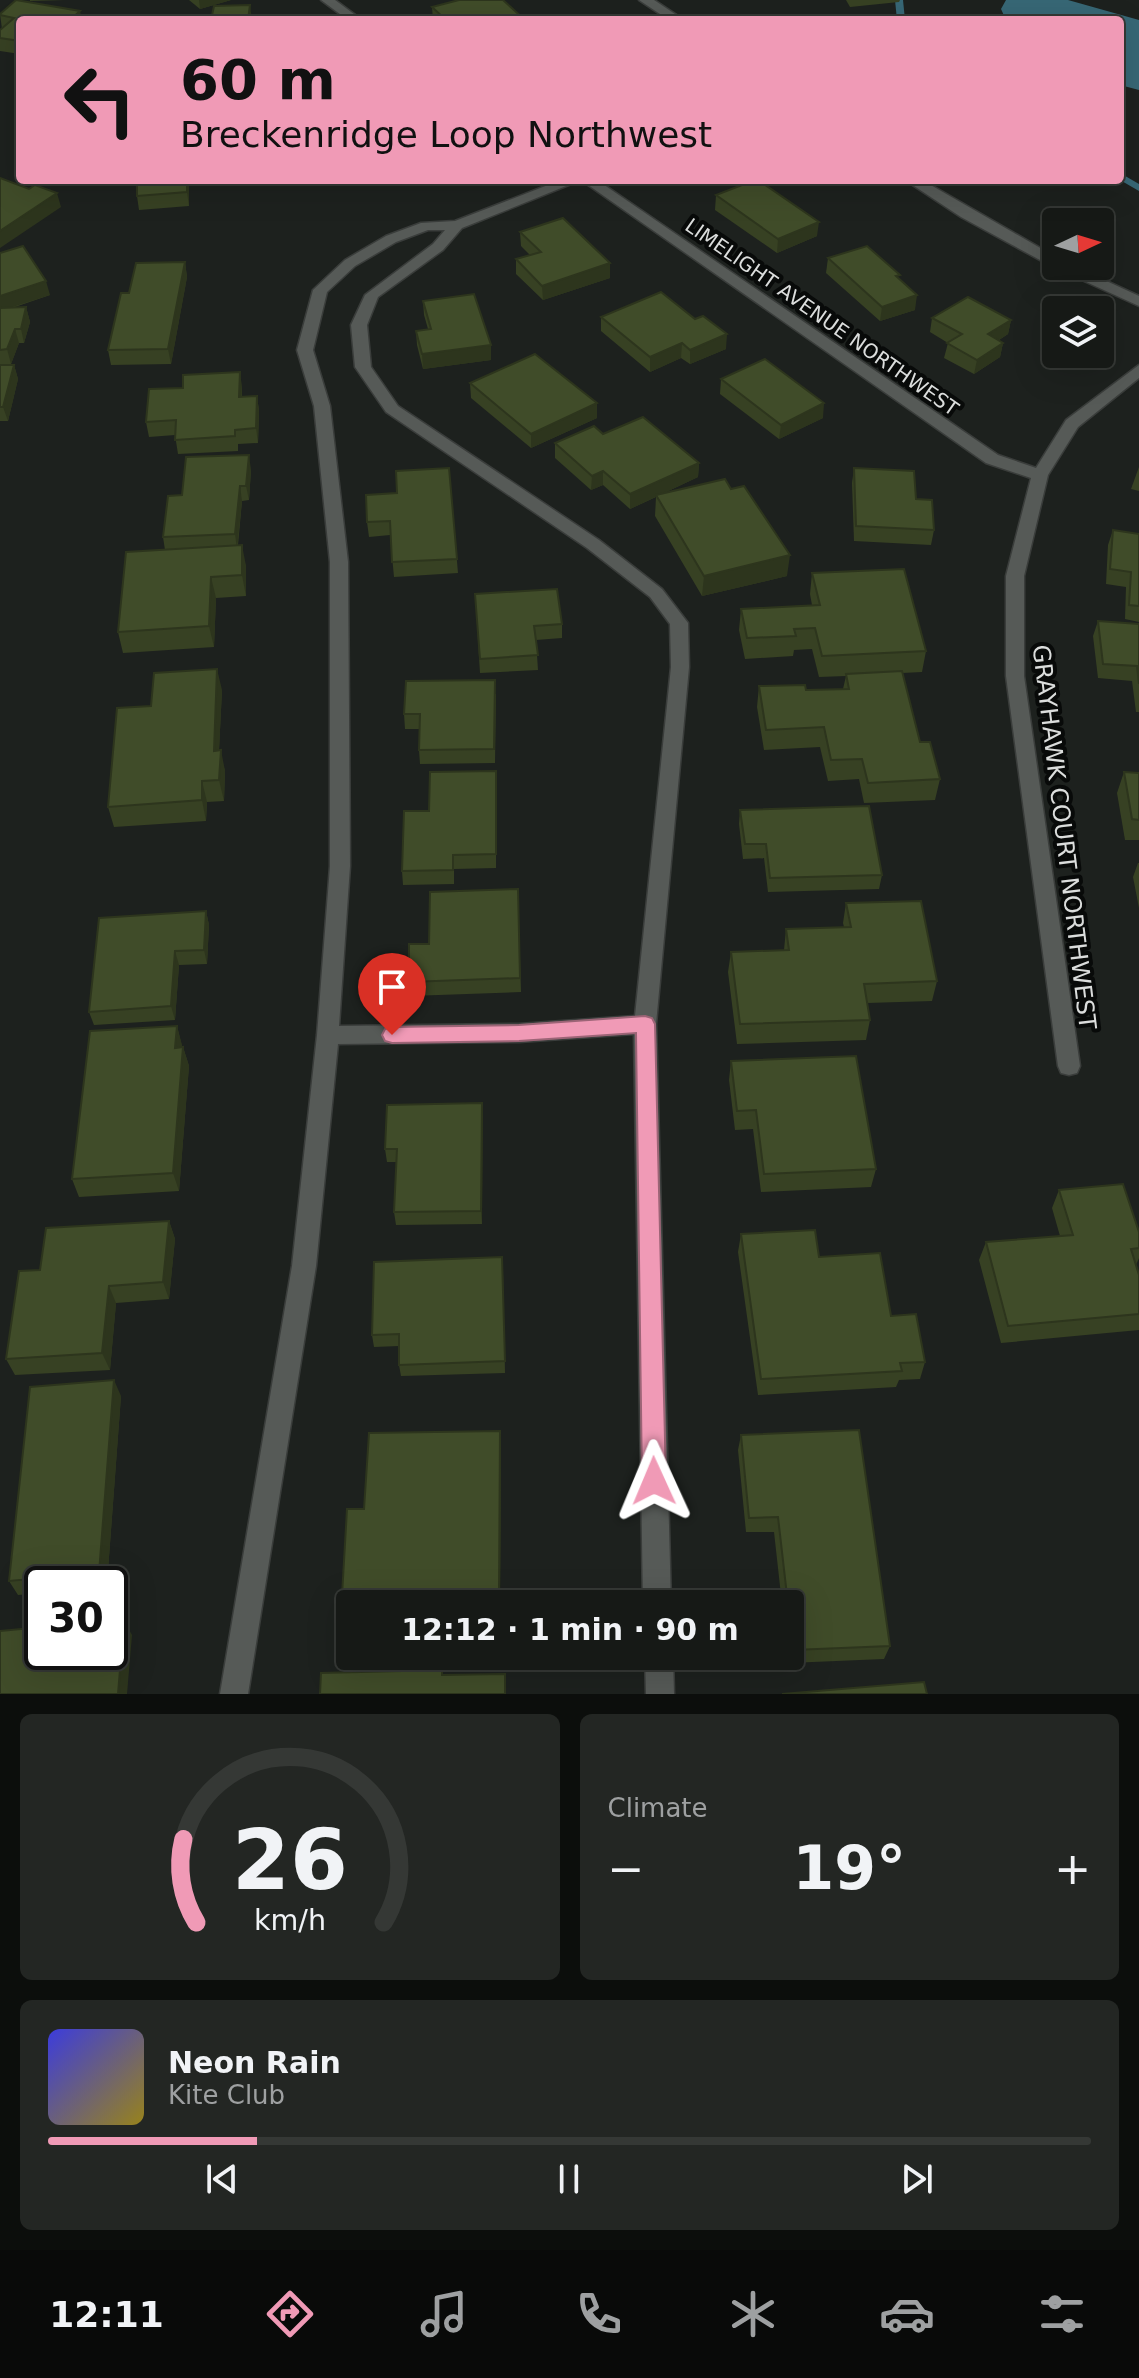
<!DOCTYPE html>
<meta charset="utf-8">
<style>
body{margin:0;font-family:"DejaVu Sans",sans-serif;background:#232623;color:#f1f3f6;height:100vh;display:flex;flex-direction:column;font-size:30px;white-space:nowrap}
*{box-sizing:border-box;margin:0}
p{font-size:26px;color:#9ea0a1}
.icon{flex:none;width:44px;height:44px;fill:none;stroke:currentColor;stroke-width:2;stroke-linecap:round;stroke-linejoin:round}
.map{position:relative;height:1694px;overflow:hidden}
.panel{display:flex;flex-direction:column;gap:20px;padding:20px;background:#0c0e0c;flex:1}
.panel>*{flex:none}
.hud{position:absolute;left:16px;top:16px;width:1108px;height:168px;border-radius:8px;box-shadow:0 8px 32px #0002,0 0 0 2px #353835;background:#f09ab6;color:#111;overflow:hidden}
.needle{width:52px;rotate:86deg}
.tools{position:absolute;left:1042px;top:208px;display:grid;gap:16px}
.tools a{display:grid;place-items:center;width:72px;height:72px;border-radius:8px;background:#161916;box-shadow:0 8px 32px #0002,0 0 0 2px #353835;font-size:40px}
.speed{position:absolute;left:24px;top:1566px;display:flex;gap:16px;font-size:40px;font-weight:700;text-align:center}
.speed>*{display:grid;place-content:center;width:104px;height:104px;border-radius:50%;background:#161916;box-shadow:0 8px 32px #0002,0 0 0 2px #353835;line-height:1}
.speed .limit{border:4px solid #111;border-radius:12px;background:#fff;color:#111}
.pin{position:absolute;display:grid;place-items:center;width:68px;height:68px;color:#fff;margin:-82px -34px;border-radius:50% 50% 50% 0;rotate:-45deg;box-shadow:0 0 8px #0007}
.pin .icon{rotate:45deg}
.me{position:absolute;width:88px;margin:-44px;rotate:359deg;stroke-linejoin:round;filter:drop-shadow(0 0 6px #0008)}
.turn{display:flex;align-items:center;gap:28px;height:168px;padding:0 32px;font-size:36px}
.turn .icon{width:104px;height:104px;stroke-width:2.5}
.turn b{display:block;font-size:56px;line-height:68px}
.big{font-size:60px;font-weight:700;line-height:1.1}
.panel .card{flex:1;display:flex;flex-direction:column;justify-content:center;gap:12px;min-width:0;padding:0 28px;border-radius:12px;background:#232623}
.panel .dial{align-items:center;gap:0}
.dial svg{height:208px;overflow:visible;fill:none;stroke:#353835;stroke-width:7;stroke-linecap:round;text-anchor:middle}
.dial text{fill:#f1f3f6;stroke:none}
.song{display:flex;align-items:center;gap:24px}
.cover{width:96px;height:96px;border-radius:12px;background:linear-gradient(135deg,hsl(240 70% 55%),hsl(50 70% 35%))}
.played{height:8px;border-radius:4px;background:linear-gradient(90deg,#f09ab6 20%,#353835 20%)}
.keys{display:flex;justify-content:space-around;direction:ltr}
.heat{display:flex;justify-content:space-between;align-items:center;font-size:44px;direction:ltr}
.panel .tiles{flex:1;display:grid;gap:20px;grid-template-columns:1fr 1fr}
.card:last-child{grid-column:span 2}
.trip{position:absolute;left:336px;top:1590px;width:468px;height:80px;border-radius:8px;background:#161916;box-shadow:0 8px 32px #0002,0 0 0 2px #353835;font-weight:700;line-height:80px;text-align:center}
.dock{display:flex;height:128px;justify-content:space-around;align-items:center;background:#090a09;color:#9ea0a1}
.dock .icon{width:56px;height:56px}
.dock .current{color:#f09ab6}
.dock b{font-size:36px;color:#f1f3f6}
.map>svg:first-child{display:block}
.water{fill:#376775}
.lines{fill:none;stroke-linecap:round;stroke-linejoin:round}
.stream{fill:#376775;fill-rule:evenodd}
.street-casing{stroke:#3a3d3b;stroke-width:3}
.secondary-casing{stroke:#3a3d3b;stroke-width:3}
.street{fill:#565a57;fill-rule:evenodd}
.secondary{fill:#565a57;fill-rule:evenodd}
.wall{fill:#374123}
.shaded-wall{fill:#2d351d}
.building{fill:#404c29;stroke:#2d351d;stroke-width:2}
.route{fill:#f09ab6;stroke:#9c6476;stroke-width:2}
.labels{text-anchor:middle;stroke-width:8;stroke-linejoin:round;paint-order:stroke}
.far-street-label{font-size:20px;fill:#dbdddc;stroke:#080a09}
.street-label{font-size:24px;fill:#dbdddc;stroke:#080a09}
</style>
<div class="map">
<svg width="1139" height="1694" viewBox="0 0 1139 1694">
<rect width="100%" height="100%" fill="#1d211e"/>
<path class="water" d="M1006,0H1068L1139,20V90L1120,85V20H1006L1001,9Z"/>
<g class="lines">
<g class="stream">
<path d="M895,0H903L905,20H897Z"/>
<path d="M1120,173L1139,184V191L1120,180Z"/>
</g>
<g class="street-casing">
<g id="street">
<path d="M321,0H335L362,20H348Z"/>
<path d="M561,180H581L462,228L443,250L378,297L367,325L371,367L398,406L599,540L662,589L688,623L689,667L656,1024L671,1604H643L634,1034L519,1042L338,1044L316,1266L248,1694H220L292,1266L317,1035L330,866V562L314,406L297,350L313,290L345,260L386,236L421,223L455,221ZM428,230H445L433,244L365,295L351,325L355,367L386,412L587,548L650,597L670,624L671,667L635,1016L519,1024L339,1026L350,866L348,562L330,406L313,350L327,292L355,266L396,242Z"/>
<path d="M581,180H597L998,455L1036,468L1066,420L1139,365V378L1078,427L1048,475L1024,576V676L1080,1066L1077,1073L1069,1075L1061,1073L1058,1066L1006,676V576L1031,478L986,463Z"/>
<path d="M645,1656H673L674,1694H646Z"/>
</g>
</g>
<g class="secondary-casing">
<g id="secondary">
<path d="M639,0H654L684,20H669Z"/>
<path d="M905,180H922L1056,257V266H1074L1139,296V306L1051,266L961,217Z"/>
</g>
</g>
<use href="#street" class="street"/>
<use href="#secondary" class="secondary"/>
</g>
<g class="wall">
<path d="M30,0H65L30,1Z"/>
<path d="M189,0H231L200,9Z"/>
<path d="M846,0H900L899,2L850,7Z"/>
<path d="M432,7L525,20H433Z"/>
<path d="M0,14L20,20V54L0,51V30L2,29Z"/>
<path d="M189,180V206L139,210L137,196Z"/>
<path d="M716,195L817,236L777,253L715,210Z"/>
<path d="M520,232L610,263V278L543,300L516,274V259L530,255L521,246Z"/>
<path d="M0,253L50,295L12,308L26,307L30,322L24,343H19L11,364H0Z"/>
<path d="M828,258L900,280L915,310L880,321L826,273Z"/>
<path d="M185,262L187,277L171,364L111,365L108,350Z"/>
<path d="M423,301L491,360L423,369L417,345L416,331L428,329L424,315Z"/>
<path d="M601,317L726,349L690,364L681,358L650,372L601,331Z"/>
<path d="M932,318L1011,320L1008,334L999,340L1003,343L1000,357L974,374L944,358L948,343L930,332Z"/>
<path d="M0,365H14L18,379L8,421H0Z"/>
<path d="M721,379L823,418L779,439L720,394Z"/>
<path d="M470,383L597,418L531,448L471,398Z"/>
<path d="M242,387V397L257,396L259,411L258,443L238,444V451L178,454L175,435L149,437L146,422Z"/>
<path d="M603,434L699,463L698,477L662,494L787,576L702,596L655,516L656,497L630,509L603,485L591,490L555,458V443Z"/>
<path d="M1139,467V491L1131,489Z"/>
<path d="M449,468L458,573L394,577L390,535L369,537L367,522Z"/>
<path d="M854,468L916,499L934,530L931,545L854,541L852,483Z"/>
<path d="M251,470L249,500L242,501L238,545L246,566V596L216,598L214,647L123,653L118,632L165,550L163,537L182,495Z"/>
<path d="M1113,530L1139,534V622L1125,619L1126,587L1106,584L1108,545Z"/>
<path d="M812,573L926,651L922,672L902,673L920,742L940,779L935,800L864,803L859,779L828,781L820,747L764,750L757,707L759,686L806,690L843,689L846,676L819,677L812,649L794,650L793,656L745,659L739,630L741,609L812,605L810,594Z"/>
<path d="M475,594L562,624V638L536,640L538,670L480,673Z"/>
<path d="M1098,621L1139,624V712H1136L1132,681L1098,678L1093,636Z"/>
<path d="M222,690L219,750L225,771L224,801L207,802L206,821L114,827L108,807L151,706Z"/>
<path d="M496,694L495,763L420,764L419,750V729H405L404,714Z"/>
<path d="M496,771V868L454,869V884L403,885L402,871L429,811Z"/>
<path d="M1124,772L1139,773V840H1125L1117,793Z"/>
<path d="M740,810L882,875L879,889L768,892L764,858L743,859L739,824Z"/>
<path d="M1138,863H1139V908L1133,877Z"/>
<path d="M518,889L521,992L410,996L409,982L429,944Z"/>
<path d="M846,903L937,981L932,1001L867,1003L870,1020L866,1040L737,1044L728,972L731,952L784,950L786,929L844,927L843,923Z"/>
<path d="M206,911L209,925L207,964L179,965L175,1020L94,1025L89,1012Z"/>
<path d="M177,1026L182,1047H183L189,1066L179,1191L79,1197L72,1179Z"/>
<path d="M731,1061L876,1169L871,1187L761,1192L753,1129L735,1130L729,1080Z"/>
<path d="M482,1103V1224L396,1225L394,1212L397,1162H387L385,1149Z"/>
<path d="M1059,1190L1139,1232V1258L1136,1265L1139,1275V1330L1001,1343L979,1260L986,1242L1060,1236L1052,1208Z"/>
<path d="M169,1221L175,1239L169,1299L116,1303L110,1370L15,1375L6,1359L40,1270Z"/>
<path d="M741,1234L819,1257L891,1316L925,1362L920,1379L899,1380L896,1387L758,1395L738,1252Z"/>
<path d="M503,1270L505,1373L401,1376L399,1365V1346L374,1347L372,1335Z"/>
<path d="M121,1396L107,1584H42V1593L18,1595L9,1581Z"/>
<path d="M741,1435L890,1646L884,1659L789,1663L788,1656H790V1604H782L774,1532H746L738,1450Z"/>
<path d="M501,1446L500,1604H350V1643H344L340,1630L364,1509Z"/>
</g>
<g class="shaded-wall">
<path d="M199,0H231L200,9Z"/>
<path d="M250,5L252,20H248Z"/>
<path d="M80,11L82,20H70Z"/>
<path d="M187,180H189V206L187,192Z"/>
<path d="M57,193L61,207L0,248V231Z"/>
<path d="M819,222L817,236L777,253L778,239Z"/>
<path d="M185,262L187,277L171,364L168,349Z"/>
<path d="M610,263V278L543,300L542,286Z"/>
<path d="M46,281L50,295L0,311V296Z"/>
<path d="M917,295L915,310L880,321L882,307Z"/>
<path d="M26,307L30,322L24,343L21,329Z"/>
<path d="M1011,320L1008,334L985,349L988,334Z"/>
<path d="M15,329L19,343L11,364L7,349Z"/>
<path d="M727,334L726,349L690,364V350Z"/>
<path d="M682,343L681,358L650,372V357Z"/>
<path d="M1003,343L1000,357L974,374L977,360Z"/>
<path d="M491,345V360L423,369L422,354Z"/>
<path d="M14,365L18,379L8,421L3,407Z"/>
<path d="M240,372L242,387L241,412L239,397Z"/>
<path d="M257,396L259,411L258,443L256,428Z"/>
<path d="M597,403V418L531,448V434Z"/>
<path d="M824,403L823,418L779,439L781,425Z"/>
<path d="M249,455L251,470L249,500L246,486Z"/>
<path d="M699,463L698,477L630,509V494Z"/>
<path d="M603,471V485L591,490L592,476Z"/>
<path d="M240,486L242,501L237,549L235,534Z"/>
<path d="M242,545L246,566V596L242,575Z"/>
<path d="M790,555L787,576L702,596L704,576Z"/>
<path d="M211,577L216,598L214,647L209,626Z"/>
<path d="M217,669L222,690L218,771L214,751Z"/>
<path d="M221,750L225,771L224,801L219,780Z"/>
<path d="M202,781L207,802L206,821L202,800Z"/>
<path d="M206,911L209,925L207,964L204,950Z"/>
<path d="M175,951L179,965L175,1020L171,1006Z"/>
<path d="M177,1026L182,1045L181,1067L175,1048Z"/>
<path d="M183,1047L189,1066L179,1191L173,1173Z"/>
<path d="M482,1103L483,1116L482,1224L481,1211Z"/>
<path d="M169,1221L175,1239L169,1299L163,1282Z"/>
<path d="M109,1286L116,1303L110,1370L102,1353Z"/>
<path d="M114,1380L121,1396L107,1584H105L99,1573Z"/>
<path d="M500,1431L501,1446L500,1604L499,1593Z"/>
<path d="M124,1621L132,1635L127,1694H118Z"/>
</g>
<g class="building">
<path d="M16,0L80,11L70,20H20V41L0,38V30L14,18L0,15V14Z"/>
<path d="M459,0H503L525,20H446L432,7Z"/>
<path d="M250,5L248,20H211L214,6Z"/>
<path d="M0,178L29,189L35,185L57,193L0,231Z"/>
<path d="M137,180H187V192L137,196Z"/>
<path d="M755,180H758L819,222L778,239L716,195Z"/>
<path d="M563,218L610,263L542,286L516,259L541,252L520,232Z"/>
<path d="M23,246L46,281L0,296V253Z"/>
<path d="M867,246L900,275L896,276L917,295L882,307L828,258Z"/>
<path d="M185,262L168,349L108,350L121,293H129L136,263Z"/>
<path d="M661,292L695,319L703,316L727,334L690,350L682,343L650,357L601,317Z"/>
<path d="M474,294L491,345L422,354L416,331L431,329L423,301Z"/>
<path d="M968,297L1011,320L988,334L1003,343L977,360L947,343L962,334L932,318Z"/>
<path d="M26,307L21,329H15L7,349L0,350V308Z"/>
<path d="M535,354L597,403L531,434L470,383Z"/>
<path d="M765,359L824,403L781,425L721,379Z"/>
<path d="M0,365H14L3,407H0Z"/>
<path d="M240,372L239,397L257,396L256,428L235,430V436L175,440L176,420L146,422L149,389L183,388V375Z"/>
<path d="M643,417L699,463L630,494L603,471L592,476L555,443L594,426L603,434Z"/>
<path d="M249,455L246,486H240L235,534L163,537L168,496L182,495L186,457Z"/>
<path d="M449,468L457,559L392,562L390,521L367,522L366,495L397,493L396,471Z"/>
<path d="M854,468L914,471L916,499L932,500L934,530L856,526Z"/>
<path d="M725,479L731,489L744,486L790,555L704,576L656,495Z"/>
<path d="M1113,530L1139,534V606L1129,605L1131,572L1110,569Z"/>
<path d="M242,545V575L211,577L209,626L118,632L126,552Z"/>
<path d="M904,569L926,651L822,656L815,628L794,629L796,636L747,638L741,609L820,605L812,573Z"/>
<path d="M557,589L562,624L534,626L538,655L480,659L475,594Z"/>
<path d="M1098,621L1139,624V684L1137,666L1103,664Z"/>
<path d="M217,669L214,751L221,750L219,780L202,781V800L108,807L117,708L151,706L154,673Z"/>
<path d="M902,671L920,742H930L940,779L868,783L862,759L831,760L824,727L766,730L759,686L805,685L806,690L849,689L846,674Z"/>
<path d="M495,680L494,749L419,750L420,714H404L406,681Z"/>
<path d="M496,771V854L453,855V870L402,871L404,811H429L430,772Z"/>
<path d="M1124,772L1139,773V820L1132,819Z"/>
<path d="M869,806L882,875L770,878L766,844H745L740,810Z"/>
<path d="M518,889L520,978L409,982V944H429L430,892Z"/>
<path d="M921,901L937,981L864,984L870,1020L740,1024L731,952L789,950L786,929L851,927L846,903Z"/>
<path d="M206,911L204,950L175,951L171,1006L89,1012L99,918Z"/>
<path d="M177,1026L175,1048L183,1047L173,1173L72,1179L90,1031Z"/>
<path d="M856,1056L876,1169L764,1174L756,1110L737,1111L731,1061Z"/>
<path d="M482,1103L481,1211L394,1212L397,1149H385L387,1105Z"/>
<path d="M1123,1184L1139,1232V1248L1131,1249L1139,1275V1314L1008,1326L986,1242L1073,1235L1059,1190Z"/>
<path d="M169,1221L163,1282L109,1286L102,1353L6,1359L19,1271L40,1270L46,1228Z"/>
<path d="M815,1230L819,1257L880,1253L891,1316L916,1314L925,1362L900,1363L902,1371L761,1379L741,1234Z"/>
<path d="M502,1257L505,1361L399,1365V1334L372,1335L374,1262Z"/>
<path d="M114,1380L99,1573L9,1581L30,1387Z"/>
<path d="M859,1430L890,1646L793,1650L790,1626V1604H788L778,1517L749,1518L741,1435Z"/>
<path d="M500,1431L499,1593L432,1594L431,1604H350V1630H340L347,1509H364L369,1433Z"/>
<path d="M124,1621L118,1694H0V1631L42,1627V1652H110V1622Z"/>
<path d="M442,1670V1675L505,1674V1694H320L321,1673Z"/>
<path d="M924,1682L927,1694H782Z"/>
</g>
<path class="route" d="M645,1016L652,1018L655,1024L666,1481L662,1490L654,1493L646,1490L642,1481L636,1033L519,1041L392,1043L385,1041L382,1035L385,1029L392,1027L519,1025Z"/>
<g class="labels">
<g class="far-street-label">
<text transform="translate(822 317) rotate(35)" y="7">LIMELIGHT AVENUE NORTHWEST</text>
</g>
<g class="street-label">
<text transform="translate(1064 837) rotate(83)" y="8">GRAYHAWK COURT NORTHWEST</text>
</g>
</g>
</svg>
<div class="tools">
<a><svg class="needle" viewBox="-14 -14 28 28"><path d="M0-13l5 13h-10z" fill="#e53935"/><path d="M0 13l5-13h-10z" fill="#9ea0a1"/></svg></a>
<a><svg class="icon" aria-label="layers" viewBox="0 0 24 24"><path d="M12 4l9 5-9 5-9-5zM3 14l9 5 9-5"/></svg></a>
</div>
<div class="speed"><div class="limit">30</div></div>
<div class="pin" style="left:392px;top:1035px;background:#d93025"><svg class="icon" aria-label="arrive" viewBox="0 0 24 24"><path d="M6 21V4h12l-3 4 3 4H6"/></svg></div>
<svg class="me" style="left:654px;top:1481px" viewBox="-20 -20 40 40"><path d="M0-17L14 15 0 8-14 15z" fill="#f09ab6" stroke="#fff" stroke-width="4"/></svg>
<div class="trip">12:12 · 1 min · 90 m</div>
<div class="hud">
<div class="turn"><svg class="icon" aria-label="left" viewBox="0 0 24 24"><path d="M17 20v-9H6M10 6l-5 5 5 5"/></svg><div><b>60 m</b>Breckenridge Loop Northwest</div></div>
</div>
</div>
<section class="panel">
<div class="tiles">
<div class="card dial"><svg viewBox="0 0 100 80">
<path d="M14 69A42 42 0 1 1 86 69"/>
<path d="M14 69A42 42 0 0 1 9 37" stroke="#f09ab6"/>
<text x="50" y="56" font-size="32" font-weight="700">26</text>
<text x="50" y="72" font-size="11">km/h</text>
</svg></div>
<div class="card"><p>Climate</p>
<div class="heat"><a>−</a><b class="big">19°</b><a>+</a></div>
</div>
<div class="card">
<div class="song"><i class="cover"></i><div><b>Neon Rain</b><p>Kite Club</p></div></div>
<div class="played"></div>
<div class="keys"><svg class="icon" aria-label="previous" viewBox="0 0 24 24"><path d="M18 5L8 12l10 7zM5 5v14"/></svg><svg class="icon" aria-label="pause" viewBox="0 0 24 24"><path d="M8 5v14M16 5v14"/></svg><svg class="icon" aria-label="next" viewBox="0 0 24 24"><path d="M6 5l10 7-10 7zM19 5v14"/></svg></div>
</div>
</div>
</section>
<nav class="dock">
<b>12:11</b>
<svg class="icon current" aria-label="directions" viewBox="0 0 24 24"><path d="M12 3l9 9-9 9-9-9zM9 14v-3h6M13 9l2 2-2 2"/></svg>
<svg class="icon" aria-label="music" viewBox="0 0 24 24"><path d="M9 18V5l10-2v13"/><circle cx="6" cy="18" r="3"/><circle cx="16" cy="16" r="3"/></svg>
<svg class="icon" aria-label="phone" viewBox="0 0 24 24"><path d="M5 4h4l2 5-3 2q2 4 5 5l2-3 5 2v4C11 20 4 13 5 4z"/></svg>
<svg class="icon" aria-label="climate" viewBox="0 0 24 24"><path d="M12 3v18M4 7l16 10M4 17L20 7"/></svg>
<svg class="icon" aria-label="car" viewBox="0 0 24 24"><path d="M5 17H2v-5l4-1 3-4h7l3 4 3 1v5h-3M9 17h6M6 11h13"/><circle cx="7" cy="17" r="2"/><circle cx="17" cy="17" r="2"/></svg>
<svg class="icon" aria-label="filters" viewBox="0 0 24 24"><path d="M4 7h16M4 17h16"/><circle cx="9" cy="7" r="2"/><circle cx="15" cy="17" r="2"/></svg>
</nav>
